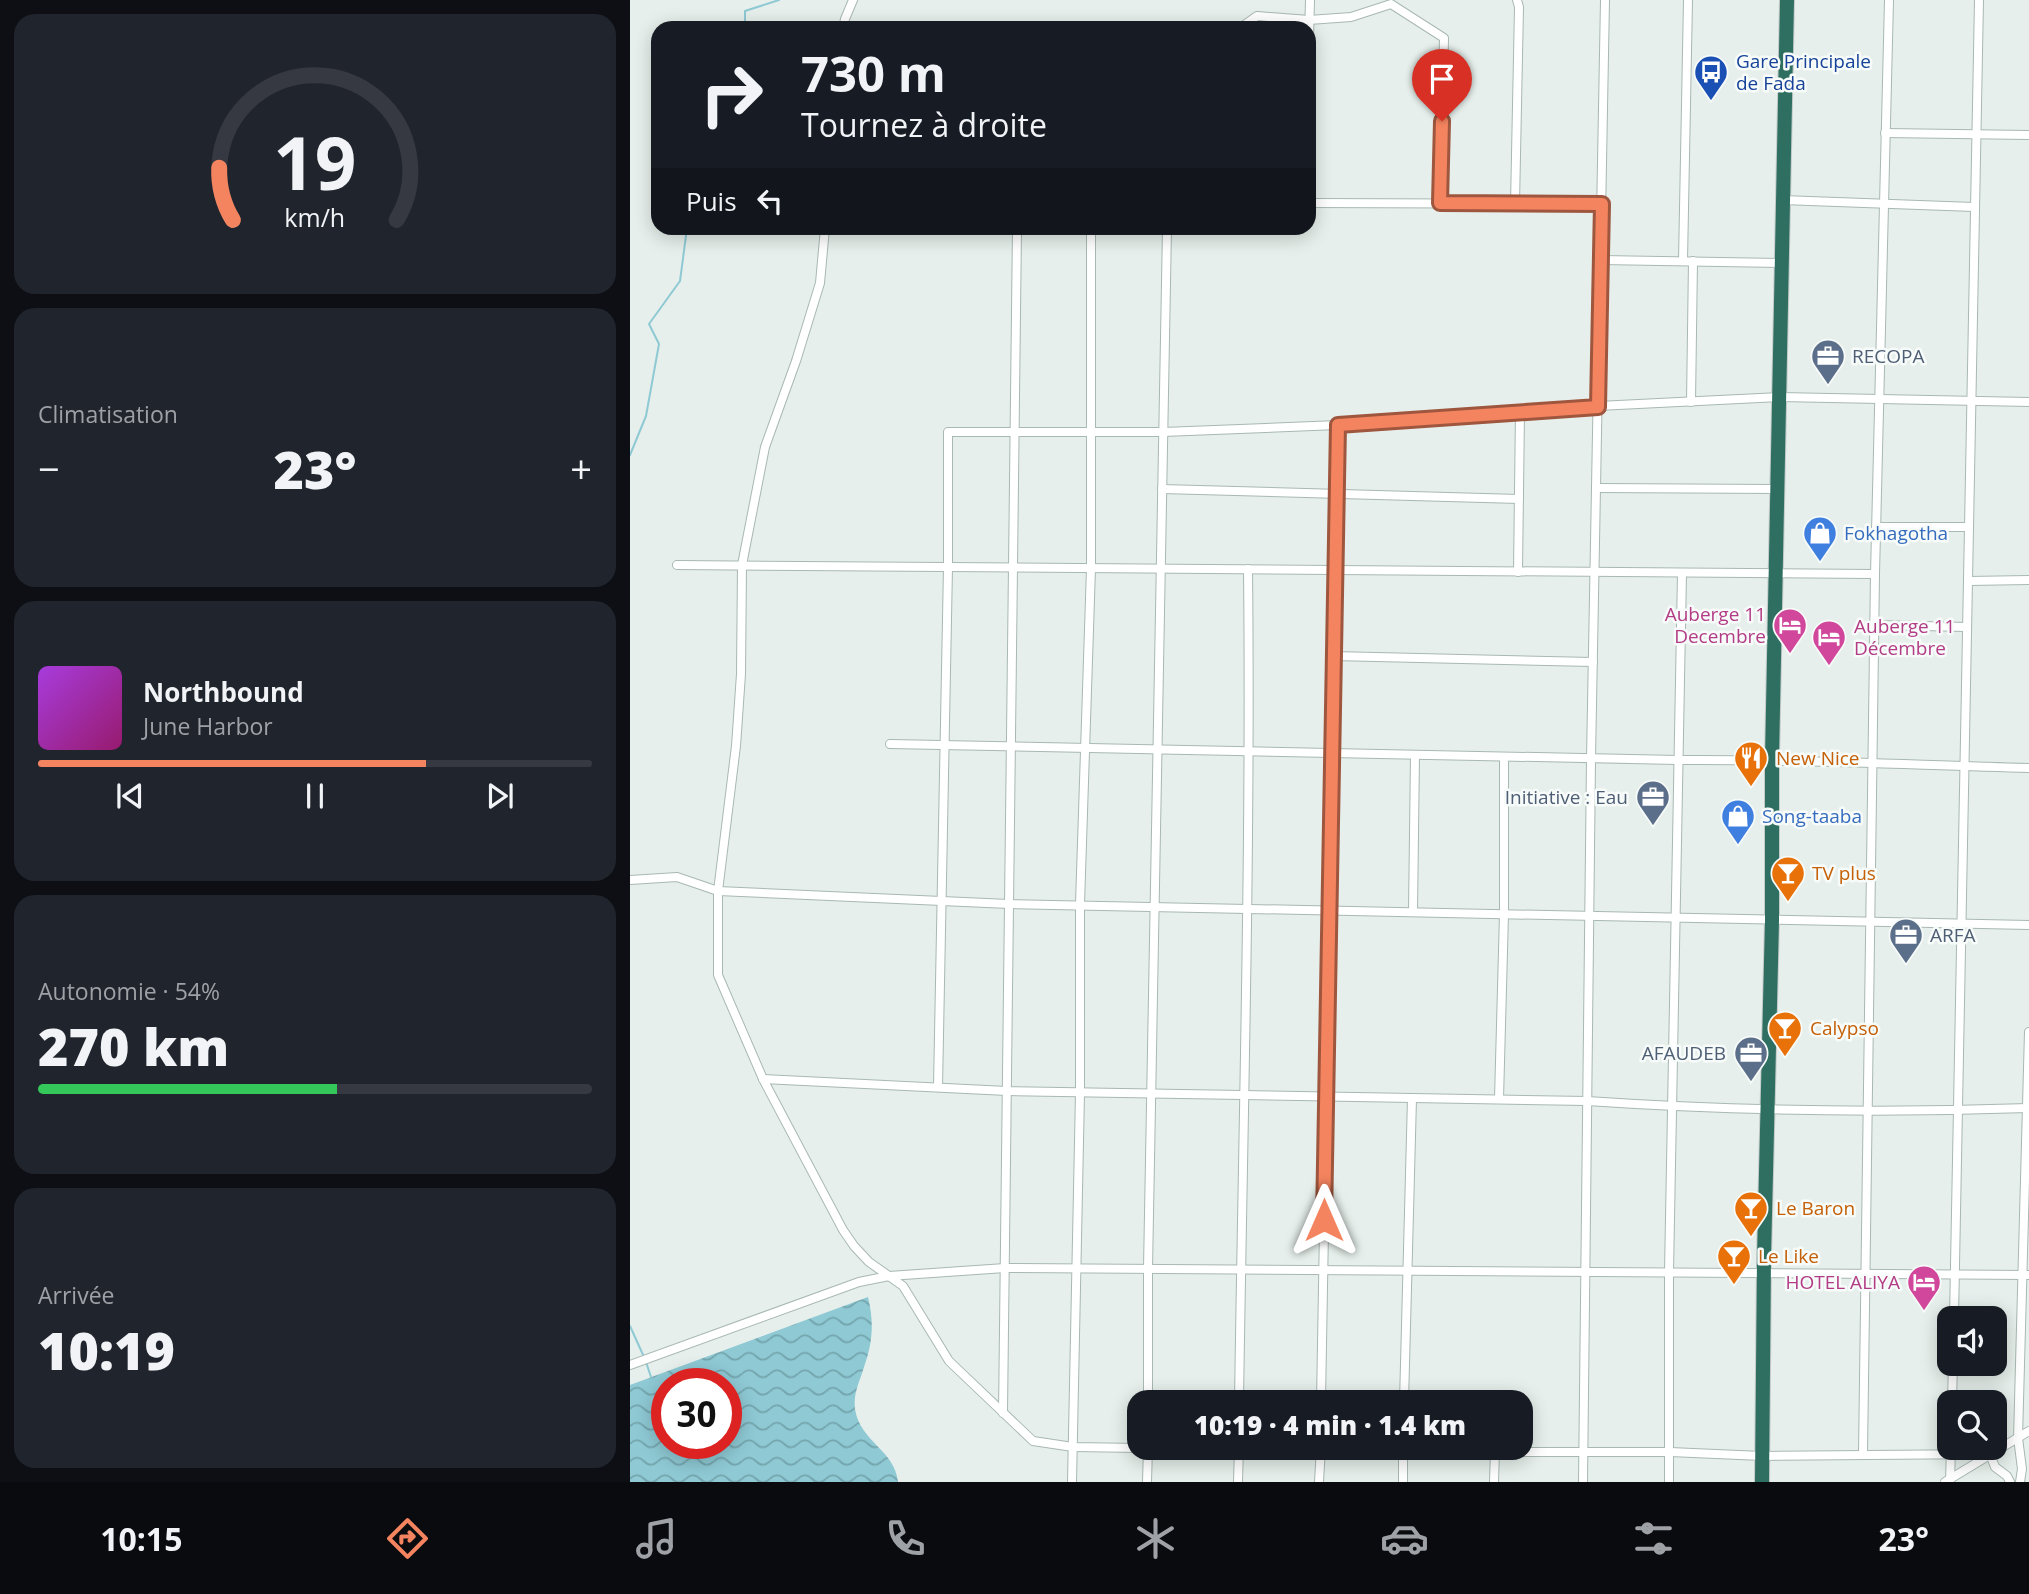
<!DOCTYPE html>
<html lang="fr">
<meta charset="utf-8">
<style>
body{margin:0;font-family:"Open Sans",sans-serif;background:#20242c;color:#f1f3f6;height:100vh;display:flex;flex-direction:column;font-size:26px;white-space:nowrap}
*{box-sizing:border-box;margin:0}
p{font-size:23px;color:#9ea1a6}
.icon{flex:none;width:38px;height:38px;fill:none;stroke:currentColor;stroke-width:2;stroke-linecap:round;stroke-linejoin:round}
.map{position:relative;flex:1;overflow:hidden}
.panel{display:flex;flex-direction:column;gap:14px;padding:14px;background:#0d0f14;width:630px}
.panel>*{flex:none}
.banner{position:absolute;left:21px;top:21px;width:665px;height:214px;border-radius:21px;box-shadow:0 4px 18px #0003;background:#171b24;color:#f1f3f6;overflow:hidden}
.controls{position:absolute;left:1307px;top:1306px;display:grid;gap:14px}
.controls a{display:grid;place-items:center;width:70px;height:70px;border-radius:14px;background:#171b24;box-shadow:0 4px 18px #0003;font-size:35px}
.speed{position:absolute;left:21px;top:1368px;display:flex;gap:14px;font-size:35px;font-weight:700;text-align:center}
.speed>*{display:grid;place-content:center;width:91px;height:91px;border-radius:50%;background:#171b24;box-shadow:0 4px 18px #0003;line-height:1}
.speed .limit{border:10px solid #d22;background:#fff;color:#111}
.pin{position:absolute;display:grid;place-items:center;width:60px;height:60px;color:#fff;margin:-72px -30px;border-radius:50% 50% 50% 0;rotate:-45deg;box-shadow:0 0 7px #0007}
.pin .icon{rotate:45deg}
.me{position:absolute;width:77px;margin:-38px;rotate:0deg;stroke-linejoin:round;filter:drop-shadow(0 0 5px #0008)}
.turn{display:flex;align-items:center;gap:24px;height:147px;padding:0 35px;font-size:32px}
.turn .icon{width:91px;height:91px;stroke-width:2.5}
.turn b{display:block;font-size:49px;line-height:60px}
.then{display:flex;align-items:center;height:66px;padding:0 35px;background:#0003;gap:14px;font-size:26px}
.big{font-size:52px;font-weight:800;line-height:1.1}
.panel .widget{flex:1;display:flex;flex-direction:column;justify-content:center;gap:10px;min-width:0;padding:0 24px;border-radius:21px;background:#20242c}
.panel .dial{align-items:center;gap:0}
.dial svg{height:182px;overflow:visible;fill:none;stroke:#363941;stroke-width:7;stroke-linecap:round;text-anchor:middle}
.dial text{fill:#f1f3f6;stroke:none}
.song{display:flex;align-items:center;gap:21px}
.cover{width:84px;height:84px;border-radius:10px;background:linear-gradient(135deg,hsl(280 70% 55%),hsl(320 70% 35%))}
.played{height:7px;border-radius:4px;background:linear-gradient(90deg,#f4845f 70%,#363941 70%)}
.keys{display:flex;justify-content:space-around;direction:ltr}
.heat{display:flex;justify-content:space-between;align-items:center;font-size:38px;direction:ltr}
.charge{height:10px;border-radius:5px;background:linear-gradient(90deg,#34c759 54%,#363941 0)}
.trip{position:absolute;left:497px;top:1390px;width:406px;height:70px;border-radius:21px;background:#171b24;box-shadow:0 4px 18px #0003;font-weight:800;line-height:70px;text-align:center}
.menu{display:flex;height:112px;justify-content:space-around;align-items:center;background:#090b0e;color:#9ea1a6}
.menu .icon{width:49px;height:49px}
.menu .selected{color:#f4845f}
.menu b{font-size:32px;color:#f1f3f6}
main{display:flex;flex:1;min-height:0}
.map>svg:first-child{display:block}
.water{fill:url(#water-waves);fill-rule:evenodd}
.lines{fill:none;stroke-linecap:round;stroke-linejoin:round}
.stream{stroke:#8ec9d4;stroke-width:2}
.street-casing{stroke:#a8b8b2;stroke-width:10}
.highway-casing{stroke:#c2cac8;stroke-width:16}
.street{stroke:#fff;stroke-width:8}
.highway{stroke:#2f6f62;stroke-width:14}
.route-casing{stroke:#9f563e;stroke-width:18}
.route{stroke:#f4845f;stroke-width:12}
.labels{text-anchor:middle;stroke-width:5;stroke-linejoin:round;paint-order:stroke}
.transit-label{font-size:19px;fill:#164399;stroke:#f7fbf9;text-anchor:start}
.service-label{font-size:19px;fill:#4e5e75;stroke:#f7fbf9;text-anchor:start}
.shop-label{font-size:19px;fill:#366cbe;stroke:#f7fbf9;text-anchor:start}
.hotel-label{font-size:19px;fill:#b23c85;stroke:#f7fbf9;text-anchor:end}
.food-label{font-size:19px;fill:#c56008;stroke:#f7fbf9;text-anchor:start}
</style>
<main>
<section class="panel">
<div class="widget dial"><svg viewBox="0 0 100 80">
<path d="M14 69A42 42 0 1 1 86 69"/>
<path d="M14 69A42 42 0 0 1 8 46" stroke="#f4845f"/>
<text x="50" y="56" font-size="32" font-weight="700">19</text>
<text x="50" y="72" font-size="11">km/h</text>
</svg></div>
<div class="widget"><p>Climatisation</p>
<div class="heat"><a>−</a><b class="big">23°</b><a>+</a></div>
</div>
<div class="widget">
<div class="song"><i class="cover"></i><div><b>Northbound</b><p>June Harbor</p></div></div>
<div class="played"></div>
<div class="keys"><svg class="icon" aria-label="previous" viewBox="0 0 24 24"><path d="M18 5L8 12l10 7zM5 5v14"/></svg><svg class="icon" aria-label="pause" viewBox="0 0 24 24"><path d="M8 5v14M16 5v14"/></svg><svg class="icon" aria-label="next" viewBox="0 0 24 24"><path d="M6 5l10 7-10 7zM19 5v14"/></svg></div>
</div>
<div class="widget"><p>Autonomie · 54%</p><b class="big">270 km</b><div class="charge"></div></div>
<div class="widget"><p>Arrivée</p><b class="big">10:19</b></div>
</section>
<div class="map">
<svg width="1399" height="1482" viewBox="0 0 1399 1482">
<defs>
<pattern id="water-waves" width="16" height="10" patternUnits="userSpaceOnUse" patternTransform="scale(1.75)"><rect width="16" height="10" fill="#8ec9d4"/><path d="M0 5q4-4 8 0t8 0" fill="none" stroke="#74a5ad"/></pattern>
</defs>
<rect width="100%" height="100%" fill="#e6efeb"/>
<path class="water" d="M238,1297C244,1322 243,1342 234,1367C230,1381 223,1393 225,1409C230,1442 265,1450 268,1482H0V1385ZM37,1384H96V1444H37Z"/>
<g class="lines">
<g class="stream">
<path d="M112,28L115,24V11L149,0"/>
<path d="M0,455L16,416L29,344L19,324L50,281L57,228"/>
<path d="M0,1326L14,1357"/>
<path d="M16,1362L21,1377"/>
</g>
<g class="street-casing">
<g id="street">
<path d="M213,28L215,19L223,0"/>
<path d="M610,28L627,16L679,20L721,17L761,4L814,38L810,203"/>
<path d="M679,38L680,0"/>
<path d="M1255,133L1399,135"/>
<path d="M1152,200L1344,207"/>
<path d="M679,203L972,204"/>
<path d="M885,204L889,7L887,0"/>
<path d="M195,228L190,283L166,361L135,447L112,565L111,674L106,746L88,891V975L133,1079L213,1230L224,1246L239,1262L273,1286L319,1361L403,1441L443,1447L773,1452H1040L1132,1456L1360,1454L1365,1467L1377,1476L1380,1482"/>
<path d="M971,260L1151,263"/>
<path d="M1053,261L1058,0"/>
<path d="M1061,402L1063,261"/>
<path d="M966,488L1148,489"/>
<path d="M532,489L889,499"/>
<path d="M1246,527H1339"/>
<path d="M47,565L1245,574"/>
<path d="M888,572L890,412"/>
<path d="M1338,581L1399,580"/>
<path d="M1244,625L1337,627"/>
<path d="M703,656L963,662"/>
<path d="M260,744L1048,760C1165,759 1282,765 1399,768"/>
<path d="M0,880L47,877L88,891L379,904L1399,925"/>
<path d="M783,912L785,755"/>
<path d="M133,1079L377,1091L957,1101C1104,1111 1252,1113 1399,1108"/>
<path d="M308,1087L318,567V432H533L708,425L968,406L1150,397L1399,402"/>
<path d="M869,1099L874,914V757"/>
<path d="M1324,1318L1349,0"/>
<path d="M0,1365L229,1282L259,1276L375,1268L1399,1275"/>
<path d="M518,1402V1269L537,228"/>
<path d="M609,1402C613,1124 621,847 618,569"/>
<path d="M691,1402L708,425"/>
<path d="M774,1402L782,1098"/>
<path d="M1322,1402L1323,1363"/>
<path d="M373,1413L387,228"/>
<path d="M1233,1454L1245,574L1259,0"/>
<path d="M442,1482L450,1093V904L461,568V228"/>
<path d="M517,1482L518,1447"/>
<path d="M608,1482L609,1447"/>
<path d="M689,1482L691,1447"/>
<path d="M773,1482V1447"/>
<path d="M864,1482L865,1451"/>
<path d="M953,1482L961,759L975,0"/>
<path d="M1039,1482V1272L1052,573"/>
<path d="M1315,1482L1399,1431"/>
<path d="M1320,1482L1321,1447"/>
<path d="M1390,1482L1392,1469L1388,1438L1399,1032"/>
</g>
</g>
<g class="highway-casing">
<path id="highway" d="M1132,1482L1134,1257L1142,920V759L1157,0"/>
</g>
<use href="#street" class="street"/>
<use href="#highway" class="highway"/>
</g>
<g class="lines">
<g class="route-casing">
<path id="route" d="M694,1220L708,425L968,407L972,204L810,203L812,121"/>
</g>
<use href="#route" class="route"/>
</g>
<defs>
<g id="bus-pin" transform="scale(1.75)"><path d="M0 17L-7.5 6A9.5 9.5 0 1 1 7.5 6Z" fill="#1a4fb4" stroke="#f7fbf9"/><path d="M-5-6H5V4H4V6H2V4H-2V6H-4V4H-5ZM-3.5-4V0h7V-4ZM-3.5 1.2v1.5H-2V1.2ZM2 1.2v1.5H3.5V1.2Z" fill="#fff"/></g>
<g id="office-pin" transform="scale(1.75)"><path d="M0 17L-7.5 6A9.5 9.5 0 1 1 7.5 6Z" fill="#5c6f8a" stroke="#f7fbf9"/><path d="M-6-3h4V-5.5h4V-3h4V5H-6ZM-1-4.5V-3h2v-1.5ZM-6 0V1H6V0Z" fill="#fff"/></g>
<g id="shop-pin" transform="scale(1.75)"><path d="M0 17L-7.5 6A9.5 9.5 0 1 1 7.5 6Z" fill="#3f7fe0" stroke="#f7fbf9"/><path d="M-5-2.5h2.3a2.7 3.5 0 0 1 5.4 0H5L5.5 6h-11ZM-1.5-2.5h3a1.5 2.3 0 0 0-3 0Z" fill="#fff"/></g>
<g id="hotel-pin" transform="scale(1.75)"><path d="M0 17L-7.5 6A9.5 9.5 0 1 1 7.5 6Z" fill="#d1479c" stroke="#f7fbf9"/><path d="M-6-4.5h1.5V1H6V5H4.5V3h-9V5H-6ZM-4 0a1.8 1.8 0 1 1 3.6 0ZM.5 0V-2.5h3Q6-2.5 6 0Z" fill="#fff"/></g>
<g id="restaurant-pin" transform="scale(1.75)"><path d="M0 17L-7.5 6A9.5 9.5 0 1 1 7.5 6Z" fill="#e8710a" stroke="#f7fbf9"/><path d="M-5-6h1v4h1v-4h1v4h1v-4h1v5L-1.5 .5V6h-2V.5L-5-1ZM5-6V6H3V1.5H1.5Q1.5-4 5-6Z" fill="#fff"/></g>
<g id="bar-pin" transform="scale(1.75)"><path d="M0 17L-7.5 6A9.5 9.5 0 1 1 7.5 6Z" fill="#e8710a" stroke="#f7fbf9"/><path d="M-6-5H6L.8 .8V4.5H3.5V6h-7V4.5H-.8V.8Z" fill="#fff"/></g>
</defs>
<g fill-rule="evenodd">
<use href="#bus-pin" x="1081" y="72"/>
<use href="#office-pin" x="1198" y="356"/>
<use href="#shop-pin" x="1190" y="533"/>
<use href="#hotel-pin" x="1160" y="625"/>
<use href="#hotel-pin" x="1199" y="637"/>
<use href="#restaurant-pin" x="1121" y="758"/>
<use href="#office-pin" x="1023" y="797"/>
<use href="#shop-pin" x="1108" y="816"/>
<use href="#bar-pin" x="1158" y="873"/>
<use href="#office-pin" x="1276" y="935"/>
<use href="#bar-pin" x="1155" y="1028"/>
<use href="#office-pin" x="1121" y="1053"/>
<use href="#bar-pin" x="1121" y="1208"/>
<use href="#bar-pin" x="1104" y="1256"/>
<use href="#hotel-pin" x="1294" y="1282"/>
</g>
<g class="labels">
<g class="transit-label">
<text x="1106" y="68">Gare Principale<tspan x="1106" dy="22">de Fada</tspan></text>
</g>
<g class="service-label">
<text x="1222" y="363">RECOPA</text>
<text x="998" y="804" text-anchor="end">Initiative : Eau</text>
<text x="1300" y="942">ARFA</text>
<text x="1096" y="1060" text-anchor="end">AFAUDEB</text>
</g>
<g class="shop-label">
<text x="1214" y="540">Fokhagotha</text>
<text x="1132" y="823">Song-taaba</text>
</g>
<g class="hotel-label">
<text x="1136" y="621">Auberge 11<tspan x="1136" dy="22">Decembre</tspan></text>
<text x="1224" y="633" text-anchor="start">Auberge 11<tspan x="1224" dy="22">Décembre</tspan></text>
<text x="1270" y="1289">HOTEL ALIYA</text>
</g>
<g class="food-label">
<text x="1146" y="765">New Nice</text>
<text x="1182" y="880">TV plus</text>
<text x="1180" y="1035">Calypso</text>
<text x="1146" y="1215">Le Baron</text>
<text x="1128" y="1263">Le Like</text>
</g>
</g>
</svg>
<div class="controls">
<a><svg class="icon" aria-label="sound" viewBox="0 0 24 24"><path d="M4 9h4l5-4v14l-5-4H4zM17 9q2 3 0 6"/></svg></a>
<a><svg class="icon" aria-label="search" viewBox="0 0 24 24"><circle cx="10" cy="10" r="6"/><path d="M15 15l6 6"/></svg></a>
</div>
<div class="speed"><div class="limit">30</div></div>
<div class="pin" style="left:812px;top:121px;background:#d93025"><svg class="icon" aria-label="arrive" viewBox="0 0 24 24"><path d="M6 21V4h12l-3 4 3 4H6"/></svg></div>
<svg class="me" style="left:694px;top:1220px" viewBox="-20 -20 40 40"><path d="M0-17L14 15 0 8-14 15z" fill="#f4845f" stroke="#fff" stroke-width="4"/></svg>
<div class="trip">10:19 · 4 min · 1.4 km</div>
<div class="banner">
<div class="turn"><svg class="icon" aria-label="right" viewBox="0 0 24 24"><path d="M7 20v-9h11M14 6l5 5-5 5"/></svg><div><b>730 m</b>Tournez à droite</div></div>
<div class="then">Puis<svg class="icon" aria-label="left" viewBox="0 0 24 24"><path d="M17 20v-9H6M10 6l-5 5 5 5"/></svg></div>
</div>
</div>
</main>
<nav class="menu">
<b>10:15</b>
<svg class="icon selected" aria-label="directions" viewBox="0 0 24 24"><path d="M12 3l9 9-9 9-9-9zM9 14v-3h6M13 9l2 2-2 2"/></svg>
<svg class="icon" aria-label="music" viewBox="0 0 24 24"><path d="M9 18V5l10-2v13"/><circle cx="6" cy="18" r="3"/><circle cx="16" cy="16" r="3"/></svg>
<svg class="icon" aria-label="phone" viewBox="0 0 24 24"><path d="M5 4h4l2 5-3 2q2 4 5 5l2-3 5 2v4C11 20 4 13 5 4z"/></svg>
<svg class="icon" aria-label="climate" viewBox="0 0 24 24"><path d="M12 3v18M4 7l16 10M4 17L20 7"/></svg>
<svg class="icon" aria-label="car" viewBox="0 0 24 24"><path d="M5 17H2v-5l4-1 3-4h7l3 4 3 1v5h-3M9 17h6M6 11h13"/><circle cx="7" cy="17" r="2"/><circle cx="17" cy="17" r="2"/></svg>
<svg class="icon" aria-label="filters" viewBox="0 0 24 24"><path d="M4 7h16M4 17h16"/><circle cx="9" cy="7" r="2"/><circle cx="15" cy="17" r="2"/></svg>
<b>23°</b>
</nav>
